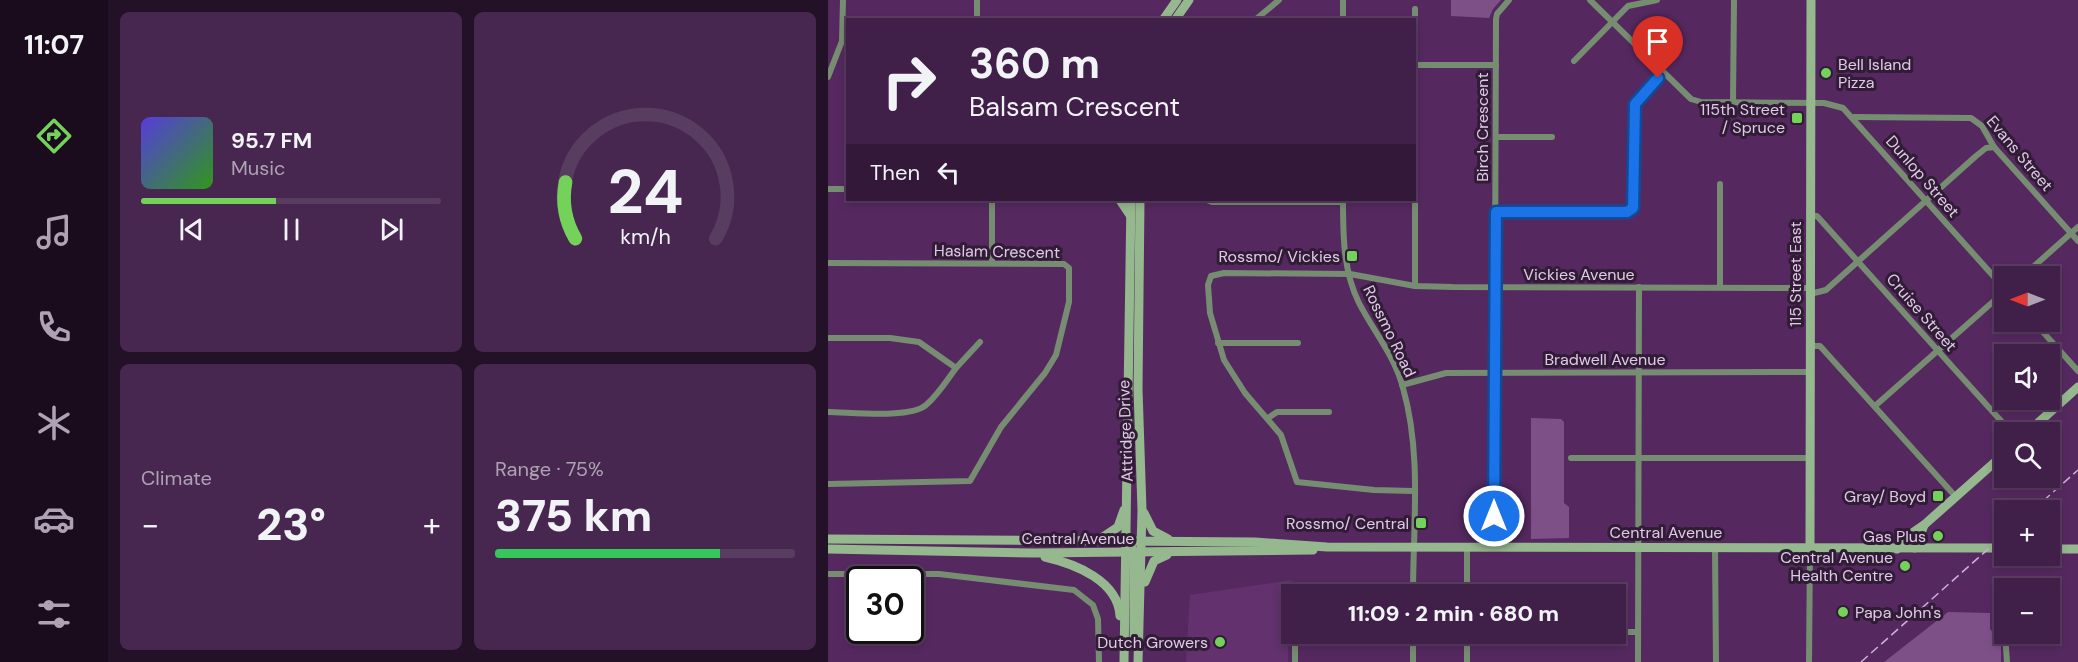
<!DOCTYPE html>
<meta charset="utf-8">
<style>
body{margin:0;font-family:"DM Sans",sans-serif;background:#47274f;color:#f1f3f6;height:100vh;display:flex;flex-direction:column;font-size:22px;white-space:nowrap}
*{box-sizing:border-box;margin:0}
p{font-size:20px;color:#aea2b4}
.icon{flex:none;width:33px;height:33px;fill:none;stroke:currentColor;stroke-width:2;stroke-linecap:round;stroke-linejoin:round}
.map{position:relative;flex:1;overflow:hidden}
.side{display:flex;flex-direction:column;gap:12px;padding:12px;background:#231128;width:720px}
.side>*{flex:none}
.guide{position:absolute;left:18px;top:18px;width:570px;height:183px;border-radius:0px;box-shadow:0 3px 9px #0003,0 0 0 2px #593d60;background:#401f48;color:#f1f3f6;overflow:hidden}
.needle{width:39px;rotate:270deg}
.buttons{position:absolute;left:1166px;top:266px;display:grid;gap:12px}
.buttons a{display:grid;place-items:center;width:66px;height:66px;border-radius:0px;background:#401f48;box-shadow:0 3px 9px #0003,0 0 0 2px #593d60;font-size:30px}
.speed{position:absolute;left:18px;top:566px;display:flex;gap:12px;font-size:30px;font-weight:700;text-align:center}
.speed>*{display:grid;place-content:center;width:78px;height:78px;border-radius:50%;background:#401f48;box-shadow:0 3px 9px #0003,0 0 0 2px #593d60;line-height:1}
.speed .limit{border:3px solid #111;border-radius:9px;background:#fff;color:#111}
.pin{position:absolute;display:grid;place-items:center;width:51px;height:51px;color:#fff;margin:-62px -26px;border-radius:50% 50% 50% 0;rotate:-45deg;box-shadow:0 0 6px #0007}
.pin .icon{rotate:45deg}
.me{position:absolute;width:66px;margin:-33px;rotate:0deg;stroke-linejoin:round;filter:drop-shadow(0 0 4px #0008)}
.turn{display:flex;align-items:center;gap:21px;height:126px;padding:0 24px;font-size:27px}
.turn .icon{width:78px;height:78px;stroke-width:2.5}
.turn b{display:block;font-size:42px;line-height:51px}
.then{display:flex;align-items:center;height:57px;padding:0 24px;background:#0003;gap:12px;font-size:22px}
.big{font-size:45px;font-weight:800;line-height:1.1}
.side .widget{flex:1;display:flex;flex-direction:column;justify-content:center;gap:9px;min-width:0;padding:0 21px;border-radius:9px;background:#47274f}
.side .dial{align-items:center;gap:0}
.dial svg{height:156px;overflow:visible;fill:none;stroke:#593d60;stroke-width:7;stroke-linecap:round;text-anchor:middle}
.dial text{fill:#f1f3f6;stroke:none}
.song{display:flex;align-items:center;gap:18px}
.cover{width:72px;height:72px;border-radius:9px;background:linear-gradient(135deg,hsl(250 70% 55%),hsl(110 70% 35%))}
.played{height:6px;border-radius:3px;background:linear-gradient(90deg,#74d25b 45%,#593d60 45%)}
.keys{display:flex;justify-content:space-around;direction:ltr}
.heat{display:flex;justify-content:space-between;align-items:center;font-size:33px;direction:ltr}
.charge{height:9px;border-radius:4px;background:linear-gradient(90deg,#34c759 75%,#593d60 0)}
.side .tiles{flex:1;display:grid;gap:12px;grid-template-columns:repeat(2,1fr)}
.trip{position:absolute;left:453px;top:584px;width:345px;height:60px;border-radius:0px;background:#401f48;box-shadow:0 3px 9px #0003,0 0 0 2px #593d60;font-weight:800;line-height:60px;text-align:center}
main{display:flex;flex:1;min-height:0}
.dock{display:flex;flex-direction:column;width:108px;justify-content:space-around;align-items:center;background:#1a0c1d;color:#aea2b4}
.dock .icon{width:42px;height:42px}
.dock .active{color:#74d25b}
.dock b{font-size:27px;color:#f1f3f6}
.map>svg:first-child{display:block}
.built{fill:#62316e}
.green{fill:#7d5188}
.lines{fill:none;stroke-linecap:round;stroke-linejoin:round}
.street{stroke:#778d72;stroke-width:6}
.secondary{stroke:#96b88e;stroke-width:9}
.rail{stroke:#cdb2d5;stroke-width:1.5;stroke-dasharray:9 4.5;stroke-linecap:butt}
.route-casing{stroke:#114b97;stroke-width:15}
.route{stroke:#1a73e8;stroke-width:10}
.poi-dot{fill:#74d25b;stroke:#301c35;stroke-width:2}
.labels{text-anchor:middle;stroke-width:6;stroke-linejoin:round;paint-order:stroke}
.poi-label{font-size:16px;fill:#e1c8e8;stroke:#301c35;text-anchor:end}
.street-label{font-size:16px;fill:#e1c8e8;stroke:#301c35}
</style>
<main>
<nav class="dock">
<b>11:07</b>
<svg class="icon active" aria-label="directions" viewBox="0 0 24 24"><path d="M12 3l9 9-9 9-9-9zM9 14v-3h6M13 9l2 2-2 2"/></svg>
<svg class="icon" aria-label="music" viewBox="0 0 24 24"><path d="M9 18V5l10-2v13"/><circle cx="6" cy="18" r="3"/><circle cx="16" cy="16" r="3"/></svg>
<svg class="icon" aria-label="phone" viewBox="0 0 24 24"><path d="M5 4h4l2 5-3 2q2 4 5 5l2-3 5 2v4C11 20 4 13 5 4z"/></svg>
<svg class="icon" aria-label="climate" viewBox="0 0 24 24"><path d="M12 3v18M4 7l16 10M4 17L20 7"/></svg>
<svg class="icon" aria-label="car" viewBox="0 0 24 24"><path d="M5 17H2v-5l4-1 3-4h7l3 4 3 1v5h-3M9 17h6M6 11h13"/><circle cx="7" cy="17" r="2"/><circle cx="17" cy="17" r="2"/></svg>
<svg class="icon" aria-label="filters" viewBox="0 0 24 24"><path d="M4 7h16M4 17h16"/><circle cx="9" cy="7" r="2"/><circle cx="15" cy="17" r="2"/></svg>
</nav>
<section class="side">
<div class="tiles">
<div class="widget">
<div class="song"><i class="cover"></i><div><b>95.7 FM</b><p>Music</p></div></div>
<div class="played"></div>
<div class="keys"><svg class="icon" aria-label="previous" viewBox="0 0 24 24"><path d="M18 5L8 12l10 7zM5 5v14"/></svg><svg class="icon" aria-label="pause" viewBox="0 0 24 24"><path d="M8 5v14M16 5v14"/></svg><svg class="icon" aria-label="next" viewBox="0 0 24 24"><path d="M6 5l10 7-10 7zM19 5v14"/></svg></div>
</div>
<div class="widget dial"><svg viewBox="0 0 100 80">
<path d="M14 69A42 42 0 1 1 86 69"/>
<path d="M14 69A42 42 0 0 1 9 40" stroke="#74d25b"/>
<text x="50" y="56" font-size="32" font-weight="700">24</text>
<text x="50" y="72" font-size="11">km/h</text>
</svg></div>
<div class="widget"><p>Climate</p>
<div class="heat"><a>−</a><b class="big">23°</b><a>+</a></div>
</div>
<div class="widget"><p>Range · 75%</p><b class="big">375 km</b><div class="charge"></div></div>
</div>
</section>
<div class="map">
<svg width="1250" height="662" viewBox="0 0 1250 662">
<rect width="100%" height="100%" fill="#552960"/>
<path class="built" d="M464,580L463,613L455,622L460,640V662H358L362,595Z"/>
<g class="green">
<path d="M623,0H673L665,9L661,18L623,16Z"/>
<path d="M703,418L733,419L736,422V503L741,507V538L703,539Z"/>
<path d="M1120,612L1162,613V629L1173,642V662H1056Z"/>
</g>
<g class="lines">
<g class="street">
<path d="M149,0V20"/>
<path d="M515,0V20"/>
<path d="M762,0L863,99L873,102L996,103L1015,108L1176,288"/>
<path d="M427,20L451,0"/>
<path d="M746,61L800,6L829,0"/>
<path d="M586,65H668"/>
<path d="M0,77L14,41L15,0"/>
<path d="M905,102L906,0"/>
<path d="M1026,117L1143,118L1154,126L1166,147L1250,241"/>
<path d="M668,137H724"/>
<path d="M892,184V287"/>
<path d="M0,189H20"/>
<path d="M379,200L384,202H515"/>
<path d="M515,200C515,234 515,271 531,303C546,332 567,356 575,388C594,454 585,526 585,594"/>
<path d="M668,212H799L805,208L807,104L835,73"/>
<path d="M982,216H989L1183,432"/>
<path d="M0,263L236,264L241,268V302L228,355L217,373L173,427L142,481L0,484"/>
<path d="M164,263V200"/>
<path d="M1195,276L1250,227"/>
<path d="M587,286V9"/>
<path d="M982,294L998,290L1148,156L1158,148L1166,147"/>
<path d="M1205,321L1250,371"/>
<path d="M0,338H62L91,342L128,368C119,380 110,395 98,405C82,419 22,412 0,412"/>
<path d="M390,343H470"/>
<path d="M982,346H992L1128,497"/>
<path d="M128,368L152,342"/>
<path d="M574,385L618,373L982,372"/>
<path d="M1047,406L1176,292"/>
<path d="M440,418L449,412H501"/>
<path d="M743,458H982"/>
<path d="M585,491L546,490L469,482L453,435L417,393L396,360L382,313L380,285L383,276L396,273L522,274L587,286L625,287L982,288"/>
<path d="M639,547V594"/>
<path d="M666,547L668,19L669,14L681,0"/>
<path d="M887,547L888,662"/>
<path d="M0,574H111L246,590L265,605L270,619L271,662"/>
<path d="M1175,624L1176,629"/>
<path d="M788,632H810"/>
<path d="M1177,633L1179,662"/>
<path d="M467,662V633"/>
<path d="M585,662V633"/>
<path d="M639,662V633"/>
<path d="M810,662L811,287"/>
<path d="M981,662L982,547"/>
</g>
<g class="secondary">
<path d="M335,20L349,0"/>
<path d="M347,20L361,0"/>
<path d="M292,200L302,215"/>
<path d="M1200,432L1250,387"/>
<path d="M316,513L325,531L340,539"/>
<path d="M0,539L427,542L499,547L1176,548"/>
<path d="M272,539L290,527L296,510"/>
<path d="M982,547L983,0"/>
<path d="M304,548L306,558V639"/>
<path d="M1087,548L1096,525"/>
<path d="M0,549L206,553L485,550"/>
<path d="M1069,549L1077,538L1096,525L1176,454"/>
<path d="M1221,549H1250"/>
<path d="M217,557C248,564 290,581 292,616"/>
<path d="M317,582L326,561L339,555"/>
<path d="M296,662L303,200"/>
<path d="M310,662L314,510L310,389L312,200"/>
</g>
<g class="rail">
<path d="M1205,510L1250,470"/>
<path d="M1033,662L1176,535"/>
</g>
</g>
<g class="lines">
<g class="route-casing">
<path id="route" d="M666,516L668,212H799L805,208L807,104L830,78"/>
</g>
<use href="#route" class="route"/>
</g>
<g class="poi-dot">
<circle cx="998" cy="73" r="6"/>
<rect x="963" y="112" width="12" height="12" rx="3"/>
<rect x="518" y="250" width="12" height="12" rx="3"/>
<rect x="1104" y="490" width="12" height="12" rx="3"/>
<rect x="587" y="517" width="12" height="12" rx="3"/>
<circle cx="1110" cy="536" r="6"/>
<circle cx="1077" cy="566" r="6"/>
<circle cx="1015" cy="612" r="6"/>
<circle cx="392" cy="642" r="6"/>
</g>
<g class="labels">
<g class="poi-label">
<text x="1010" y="70" text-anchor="start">Bell Island<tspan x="1010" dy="18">Pizza</tspan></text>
<text x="957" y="115">115th Street<tspan x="957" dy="18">/ Spruce</tspan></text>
<text x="512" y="262">Rossmo/ Vickies</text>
<text x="1098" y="502">Gray/ Boyd</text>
<text x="581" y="529">Rossmo/ Central</text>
<text x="1098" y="542">Gas Plus</text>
<text x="1065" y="563">Central Avenue<tspan x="1065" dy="18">Health Centre</tspan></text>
<text x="1027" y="618" text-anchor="start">Papa John's</text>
<text x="380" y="648">Dutch Growers</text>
</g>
<g class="street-label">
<text transform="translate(654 127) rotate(-90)" y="6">Birch Crescent</text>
<text transform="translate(1192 153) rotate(50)" y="6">Evans Street</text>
<text transform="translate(1095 176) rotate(49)" y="6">Dunlop Street</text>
<text transform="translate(169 251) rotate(1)" y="6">Haslam Crescent</text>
<text x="751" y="280">Vickies Avenue</text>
<text transform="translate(967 274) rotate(-90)" y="6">115 Street East</text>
<text transform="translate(1094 312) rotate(49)" y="6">Cruise Street</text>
<text transform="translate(562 331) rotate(64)" y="6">Rossmo Road</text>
<text x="777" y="365">Bradwell Avenue</text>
<text transform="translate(297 431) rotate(-92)" y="6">Attridge Drive</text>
<text x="838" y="538">Central Avenue</text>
<text x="250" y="544">Central Avenue</text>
</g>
</g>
</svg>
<div class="buttons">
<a><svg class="needle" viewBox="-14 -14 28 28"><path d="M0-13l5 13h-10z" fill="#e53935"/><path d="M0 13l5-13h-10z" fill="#aea2b4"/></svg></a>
<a><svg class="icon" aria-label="sound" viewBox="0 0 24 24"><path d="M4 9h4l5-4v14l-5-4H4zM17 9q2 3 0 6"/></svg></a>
<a><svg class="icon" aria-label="search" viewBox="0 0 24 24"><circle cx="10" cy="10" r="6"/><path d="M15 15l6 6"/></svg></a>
<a>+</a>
<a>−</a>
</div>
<div class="speed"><div class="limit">30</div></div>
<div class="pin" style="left:830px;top:78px;background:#d93025"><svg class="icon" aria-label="arrive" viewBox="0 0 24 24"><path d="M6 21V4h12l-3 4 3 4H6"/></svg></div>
<svg class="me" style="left:666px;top:516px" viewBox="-20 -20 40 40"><circle r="17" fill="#1a73e8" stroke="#fff" stroke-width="3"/><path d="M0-11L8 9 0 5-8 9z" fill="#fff"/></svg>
<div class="trip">11:09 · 2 min · 680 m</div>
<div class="guide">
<div class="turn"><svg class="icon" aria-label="right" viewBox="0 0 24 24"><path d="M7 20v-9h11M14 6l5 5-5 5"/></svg><div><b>360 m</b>Balsam Crescent</div></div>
<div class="then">Then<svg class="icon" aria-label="left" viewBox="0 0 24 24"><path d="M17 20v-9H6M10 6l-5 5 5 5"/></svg></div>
</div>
</div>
</main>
